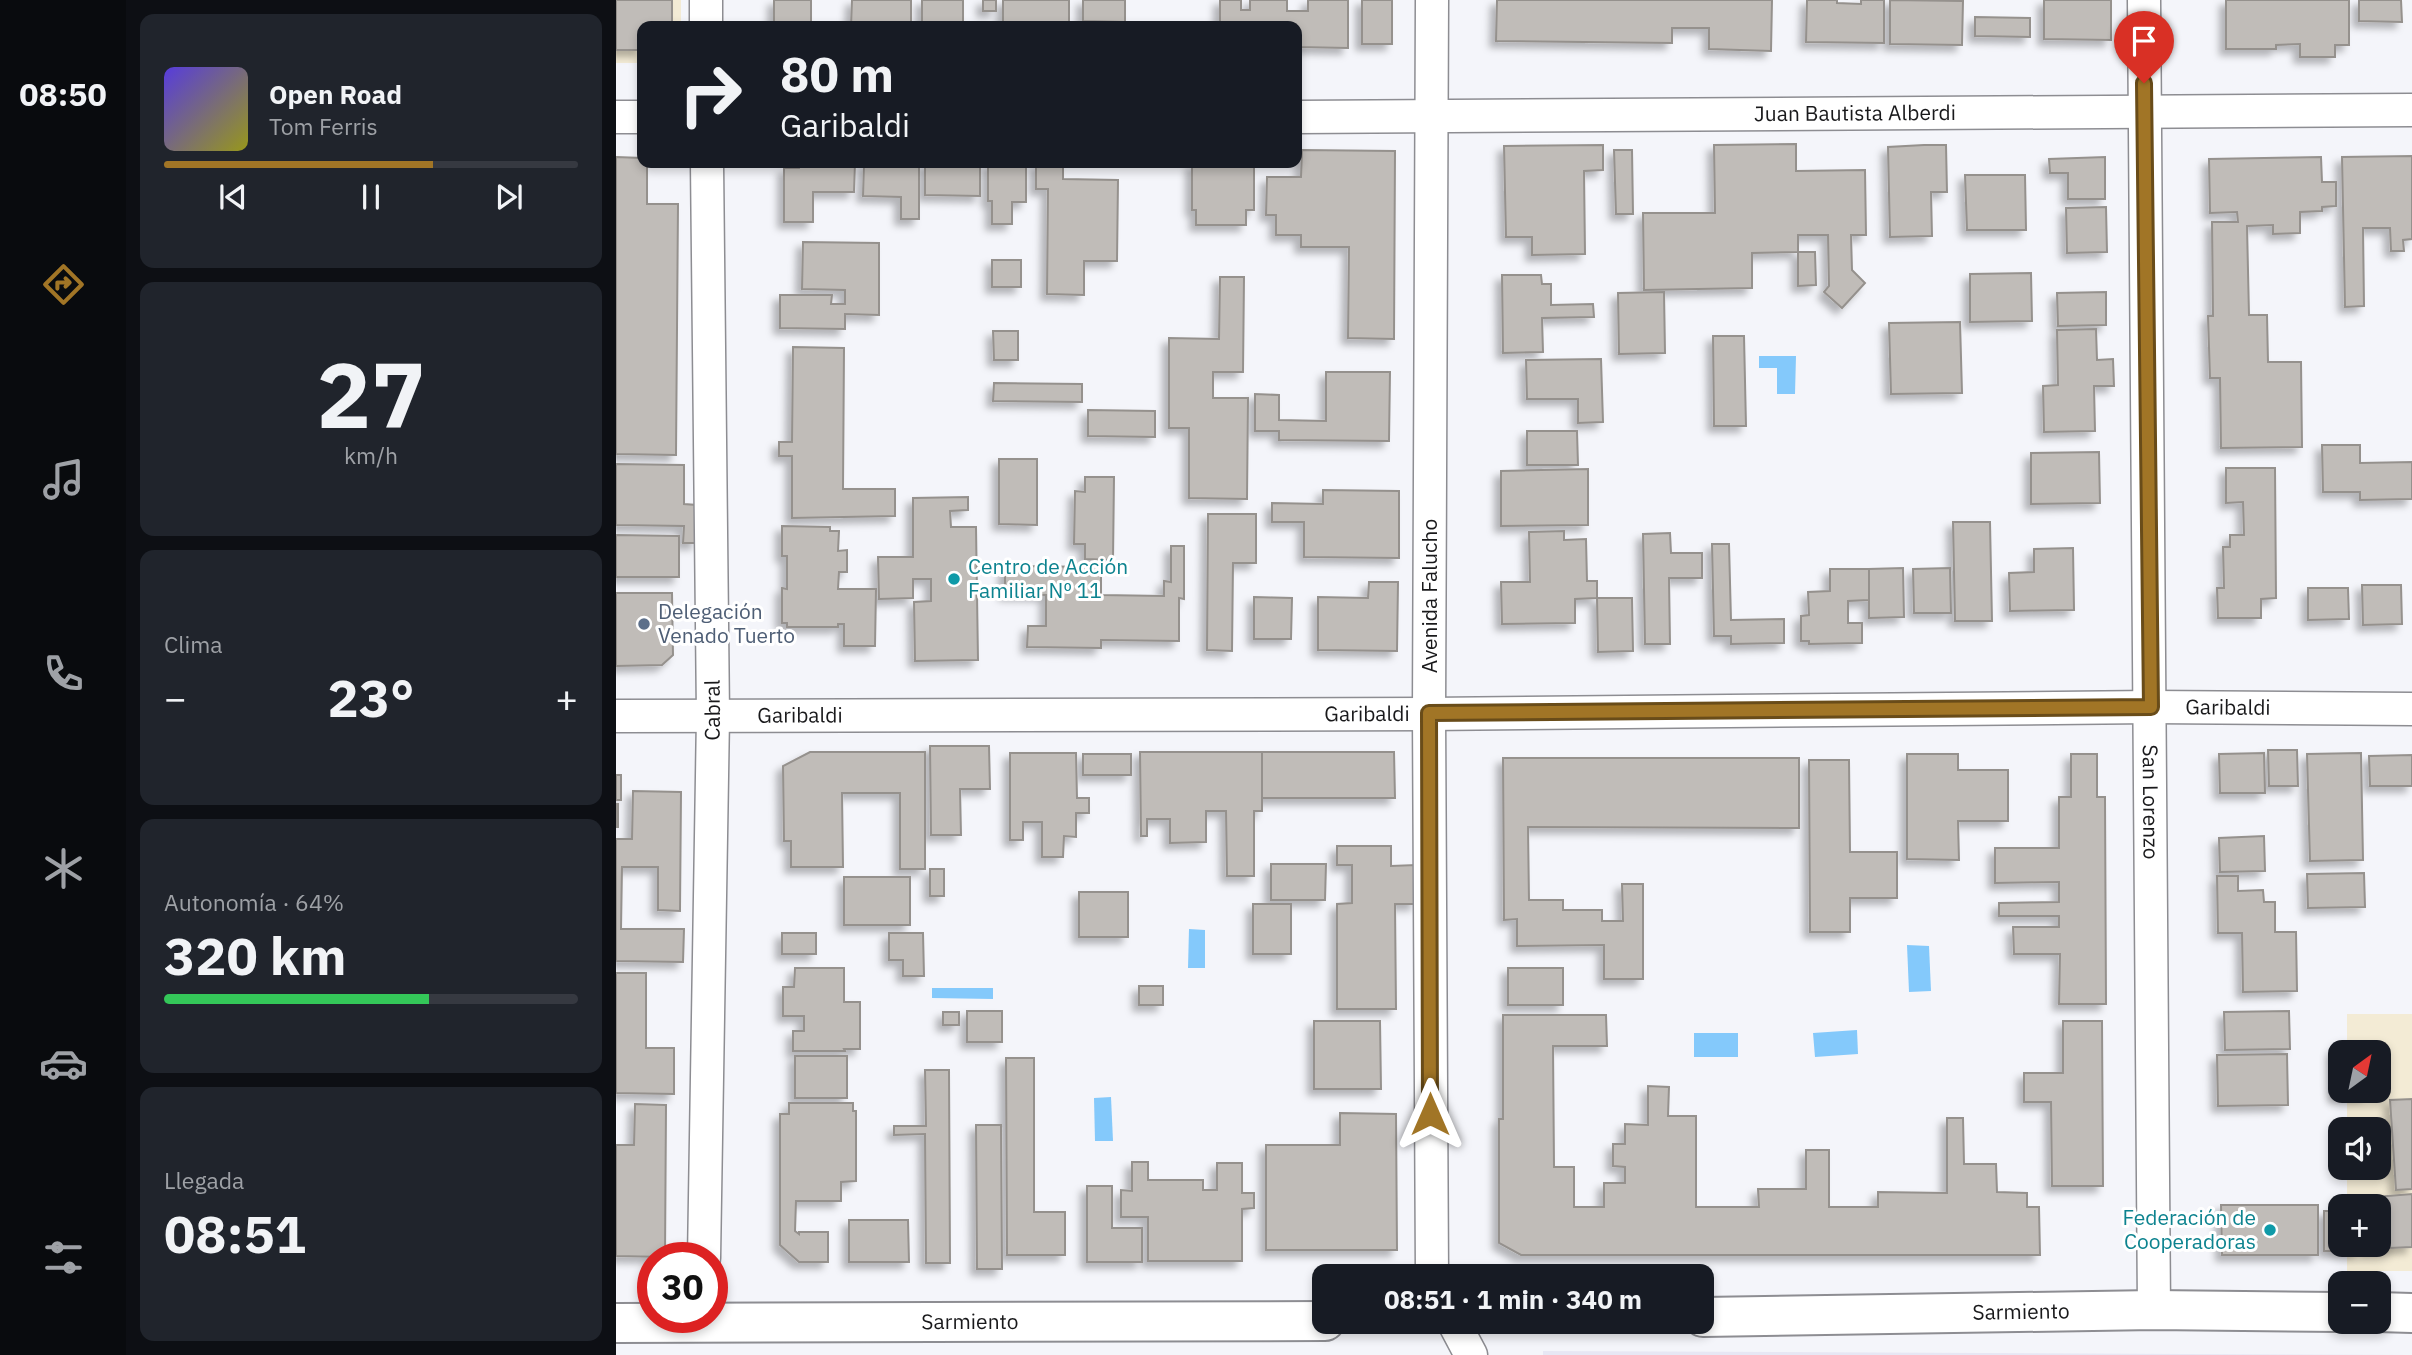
<!DOCTYPE html>
<html lang="es">
<meta charset="utf-8">
<style>
body{margin:0;font-family:"IBM Plex Sans",sans-serif;background:#20242c;color:#f1f3f6;height:100vh;display:flex;flex-direction:column;font-size:26px;white-space:nowrap}
*{box-sizing:border-box;margin:0}
p{font-size:23px;color:#9ea1a6}
.icon{flex:none;width:38px;height:38px;fill:none;stroke:currentColor;stroke-width:2;stroke-linecap:round;stroke-linejoin:round}
.map{position:relative;flex:1;overflow:hidden}
.panel{display:flex;flex-direction:column;gap:14px;padding:14px;background:#0d0f14;width:490px}
.panel>*{flex:none}
.hud{position:absolute;left:21px;top:21px;width:665px;height:147px;border-radius:14px;box-shadow:0 4px 10px #0003;background:#171b24;color:#f1f3f6;overflow:hidden}
.needle{width:46px;rotate:33deg}
.fabs{position:absolute;left:1712px;top:1040px;display:grid;gap:14px}
.fabs a{display:grid;place-items:center;width:63px;height:63px;border-radius:14px;background:#171b24;box-shadow:0 4px 10px #0003;font-size:35px}
.speed{position:absolute;left:21px;top:1242px;display:flex;gap:14px;font-size:35px;font-weight:700;text-align:center}
.speed>*{display:grid;place-content:center;width:91px;height:91px;border-radius:50%;background:#171b24;box-shadow:0 4px 10px #0003;line-height:1}
.speed .limit{border:10px solid #d22;background:#fff;color:#111}
.pin{position:absolute;display:grid;place-items:center;width:60px;height:60px;color:#fff;margin:-72px -30px;border-radius:50% 50% 50% 0;rotate:-45deg;box-shadow:0 0 7px #0007}
.pin .icon{rotate:45deg}
.me{position:absolute;width:77px;margin:-38px;rotate:0deg;stroke-linejoin:round;filter:drop-shadow(0 0 5px #0008)}
.turn{display:flex;align-items:center;gap:24px;height:147px;padding:0 28px;font-size:32px}
.turn .icon{width:91px;height:91px;stroke-width:2.5}
.turn b{display:block;font-size:49px;line-height:60px}
.big{font-size:52px;font-weight:700;line-height:1.1}
.panel .tile{flex:1;display:flex;flex-direction:column;justify-content:center;gap:10px;min-width:0;padding:0 24px;border-radius:14px;background:#20242c}
.panel .dial{align-items:center;gap:0}
.dial b{font-size:91px;line-height:1}
.song{display:flex;align-items:center;gap:21px}
.cover{width:84px;height:84px;border-radius:10px;background:linear-gradient(135deg,hsl(250 70% 55%),hsl(60 70% 35%))}
.played{height:7px;border-radius:4px;background:linear-gradient(90deg,#a17526 65%,#363941 65%)}
.keys{display:flex;justify-content:space-around;direction:ltr}
.heat{display:flex;justify-content:space-between;align-items:center;font-size:38px;direction:ltr}
.charge{height:10px;border-radius:5px;background:linear-gradient(90deg,#34c759 64%,#363941 0)}
.trip{position:absolute;left:696px;top:1264px;width:402px;height:70px;border-radius:14px;background:#171b24;box-shadow:0 4px 10px #0003;font-weight:700;line-height:70px;text-align:center}
main{display:flex;flex:1;min-height:0}
.tabs{display:flex;flex-direction:column;width:126px;justify-content:space-around;align-items:center;background:#090b0e;color:#9ea1a6}
.tabs .icon{width:49px;height:49px}
.tabs .current{color:#a17526}
.tabs b{font-size:32px;color:#f1f3f6}
.map>svg:first-child{display:block}
.built{fill:#e7e7f4}
.education{fill:#f3ebd5}
.water{fill:#84c9fb}
.building{fill:#c0bcb8;stroke:#95918d;stroke-width:2;filter:url(#shadow)}
.lines{fill:none;stroke-linecap:round;stroke-linejoin:round}
.street-casing{stroke:#8d8d92;stroke-width:35}
.secondary-casing{stroke:#8d8d92;stroke-width:42}
.street{stroke:#fff;stroke-width:32}
.secondary{stroke:#fff;stroke-width:38}
.route-casing{stroke:#694c19;stroke-width:18}
.route{stroke:#a17526;stroke-width:12}
.culture-dot{fill:#0f9aa8;stroke:#fff;stroke-width:2.5}
.service-dot{fill:#5c6f8a;stroke:#fff;stroke-width:2.5}
.labels{text-anchor:middle;stroke-width:6;stroke-linejoin:round;paint-order:stroke}
.street-label{font-size:21px;fill:#19191b;stroke:#fff}
.culture-label{font-size:21px;fill:#0d838f;stroke:#fff;text-anchor:start}
.service-label{font-size:21px;fill:#4e5e75;stroke:#fff;text-anchor:start}
</style>
<main>
<nav class="tabs">
<b>08:50</b>
<svg class="icon current" aria-label="directions" viewBox="0 0 24 24"><path d="M12 3l9 9-9 9-9-9zM9 14v-3h6M13 9l2 2-2 2"/></svg>
<svg class="icon" aria-label="music" viewBox="0 0 24 24"><path d="M9 18V5l10-2v13"/><circle cx="6" cy="18" r="3"/><circle cx="16" cy="16" r="3"/></svg>
<svg class="icon" aria-label="phone" viewBox="0 0 24 24"><path d="M5 4h4l2 5-3 2q2 4 5 5l2-3 5 2v4C11 20 4 13 5 4z"/></svg>
<svg class="icon" aria-label="climate" viewBox="0 0 24 24"><path d="M12 3v18M4 7l16 10M4 17L20 7"/></svg>
<svg class="icon" aria-label="car" viewBox="0 0 24 24"><path d="M5 17H2v-5l4-1 3-4h7l3 4 3 1v5h-3M9 17h6M6 11h13"/><circle cx="7" cy="17" r="2"/><circle cx="17" cy="17" r="2"/></svg>
<svg class="icon" aria-label="filters" viewBox="0 0 24 24"><path d="M4 7h16M4 17h16"/><circle cx="9" cy="7" r="2"/><circle cx="15" cy="17" r="2"/></svg>
</nav>
<section class="panel">
<div class="tile">
<div class="song"><i class="cover"></i><div><b>Open Road</b><p>Tom Ferris</p></div></div>
<div class="played"></div>
<div class="keys"><svg class="icon" aria-label="previous" viewBox="0 0 24 24"><path d="M18 5L8 12l10 7zM5 5v14"/></svg><svg class="icon" aria-label="pause" viewBox="0 0 24 24"><path d="M8 5v14M16 5v14"/></svg><svg class="icon" aria-label="next" viewBox="0 0 24 24"><path d="M6 5l10 7-10 7zM19 5v14"/></svg></div>
</div>
<div class="tile dial"><b>27</b><p>km/h</p></div>
<div class="tile"><p>Clima</p>
<div class="heat"><a>−</a><b class="big">23°</b><a>+</a></div>
</div>
<div class="tile"><p>Autonomía · 64%</p><b class="big">320 km</b><div class="charge"></div></div>
<div class="tile"><p>Llegada</p><b class="big">08:51</b></div>
</section>
<div class="map">
<svg width="1796" height="1355" viewBox="0 0 1796 1355">
<defs>
<filter id="shadow"><feDropShadow dx="-6" dy="6" stdDeviation="3.5" flood-color="#0004"/></filter>
</defs>
<rect width="100%" height="100%" fill="#f4f5fa"/>
<path class="built" d="M927,1351L1796,1355H927Z"/>
<g class="education">
<path d="M0,0H65V26H26V63H0Z"/>
<path d="M1731,1014H1796V1271H1731V1244H1762V1206H1731V1167H1762V1129H1731V1090H1762V1052H1731Z"/>
</g>
<g class="water">
<path d="M1143,356H1180L1179,394H1161V368H1143Z"/>
<path d="M573,929L589,930V968H572Z"/>
<path d="M1291,945L1313,946L1315,991L1293,992Z"/>
<path d="M316,988H377V999L316,998Z"/>
<path d="M1241,1030L1242,1054L1199,1057L1197,1033Z"/>
<rect x="1078" y="1033" width="44" height="24"/>
<path d="M495,1097L497,1141H479L478,1098Z"/>
</g>
<g class="building">
<path d="M0,0H56V26H26V50H0Z"/>
<rect x="158" y="0" width="37" height="26"/>
<path d="M236,0H295V26H235Z"/>
<rect x="306" y="0" width="41" height="23"/>
<rect x="367" y="0" width="13" height="11"/>
<rect x="387" y="0" width="66" height="26"/>
<path d="M467,0H509V22L467,21Z"/>
<path d="M604,0H625V10H634V0H671V11H692V0H732V48L681,47V26H604Z"/>
<rect x="746" y="0" width="30" height="44"/>
<path d="M881,0H1156L1155,51L1093,49V28H1056V43L880,41Z"/>
<path d="M1191,0H1221V3L1245,4V0H1268V43L1190,42Z"/>
<path d="M1274,0L1347,1L1346,45L1274,44Z"/>
<path d="M1428,0H1495V40L1428,39Z"/>
<path d="M1610,0H1733V45H1719V57H1684V44L1660,45V49H1610Z"/>
<path d="M1743,0H1785L1786,22L1743,21Z"/>
<path d="M1359,17L1414,18V37L1359,36Z"/>
<path d="M1180,144V171L1249,170L1250,235H1235L1236,270L1249,283L1226,308L1208,292L1213,286L1212,235H1182V252L1136,253V288L1028,290L1027,213H1099L1098,145Z"/>
<path d="M987,145V170L968,171L969,254L916,255V237H890L888,146Z"/>
<path d="M1308,145H1330L1331,192H1315L1316,236L1274,237L1272,147Z"/>
<path d="M686,150L779,151L778,339L732,338L733,247H685V235H660V215H650L651,177H685Z"/>
<path d="M998,150H1016L1017,214H1000Z"/>
<path d="M1796,156V239L1787,240L1788,251H1775L1774,228H1747L1748,306L1729,307L1726,157Z"/>
<path d="M0,157L26,158V163H31V204H62L60,455L0,454Z"/>
<path d="M1489,157V199H1452V173H1434L1433,159Z"/>
<path d="M1705,157L1706,182H1720V206L1706,207V211L1684,212V233L1657,234V225L1631,226L1633,315H1651L1652,362H1685L1686,447L1605,448L1604,378H1594L1592,316H1597L1596,222H1622L1621,212L1594,213L1593,159Z"/>
<path d="M184,163H239L238,192H197V222H168V168H183Z"/>
<path d="M248,163H303V219H285V197L247,196Z"/>
<path d="M309,163H364V196L309,195Z"/>
<path d="M372,163H410V202H396V224H376V201H372Z"/>
<path d="M420,163H447V179L502,180L501,261H468V295L431,294L432,189H420Z"/>
<path d="M576,163H638V210H630V225H580V210H576Z"/>
<path d="M1349,175H1409L1410,230H1351Z"/>
<path d="M1490,207L1491,252L1451,253L1450,208Z"/>
<path d="M187,242L263,243V315L229,314V329L164,328V295H216L215,304H229V290L186,289Z"/>
<path d="M1182,252H1199L1200,285L1182,286Z"/>
<rect x="376" y="260" width="29" height="27"/>
<path d="M1415,273L1416,321L1354,322V274Z"/>
<path d="M886,275H925L926,284H935V305L977,304L978,317L926,318L927,352L887,353Z"/>
<path d="M604,277H628L627,372H597V398H632L631,499L573,498V428H553V338L603,339Z"/>
<path d="M1048,292L1049,353L1003,354L1002,293Z"/>
<path d="M1490,292V325L1442,326L1441,293Z"/>
<path d="M1344,322L1346,393L1275,394L1273,323Z"/>
<path d="M1480,329L1481,360L1497,359L1498,386H1478L1479,431L1428,432L1427,386L1442,385L1441,330Z"/>
<path d="M377,331H402V360H378Z"/>
<path d="M1097,336H1128L1130,426H1098Z"/>
<path d="M177,347L228,348L227,489H279V516L176,518V456H163V442H176Z"/>
<path d="M985,359L987,422L962,423V399H911L910,360Z"/>
<path d="M710,372H774L773,441L663,440V431H639V394L663,395V420L710,421Z"/>
<path d="M378,383L466,384V402L377,401Z"/>
<path d="M472,410L539,411V437L472,436Z"/>
<path d="M911,431H961L962,465H911Z"/>
<path d="M1706,445H1744V463L1796,462V499L1744,500V492H1707Z"/>
<path d="M1483,452L1484,503L1415,504V453Z"/>
<path d="M383,459H421V525L383,524Z"/>
<path d="M0,464L68,465V504L81,505V543H67L68,526L0,525Z"/>
<path d="M1610,468H1659L1660,598L1645,599V618H1602L1601,588H1608L1607,547H1614V535H1628L1627,502L1610,503Z"/>
<path d="M972,469V525L885,526V471Z"/>
<path d="M469,477H498L497,560L469,559V544H458L459,491L469,492Z"/>
<path d="M707,490L783,491V558L688,557V522H656V503L707,504Z"/>
<path d="M352,497V510L334,511L335,527H360L362,660L299,661L298,602L315,601V579H297V598L263,599L262,557H297V498Z"/>
<path d="M592,514H640V563H617L616,651L591,650Z"/>
<path d="M1337,522H1374L1376,621H1339Z"/>
<path d="M166,526L214,527V531H223L222,551L231,550V572H223L222,589H260L259,646H228V624H222V627H171V623H166V588L171,589V556H166Z"/>
<path d="M948,531V540L970,539L971,581H981V598L959,599V623L886,624L885,582H914L913,532Z"/>
<path d="M1054,533L1055,553H1086V578H1053L1054,644H1029L1027,534Z"/>
<path d="M0,535L63,536V577H0Z"/>
<path d="M1096,544H1113L1115,620L1168,619V643L1115,644V636H1098Z"/>
<path d="M555,546H568V599L563,598V641L485,640V648L411,647L412,626H430V595L389,594V566L485,567V595L548,596V581L555,582Z"/>
<path d="M1457,548L1458,610L1394,611L1393,573L1418,572V549Z"/>
<path d="M1287,568L1288,617L1253,618V569Z"/>
<path d="M1334,568L1335,613H1298L1297,569Z"/>
<path d="M1214,569H1253V600L1232,601V623H1246V643L1193,644V641H1185V616L1193,615L1192,592L1214,591Z"/>
<path d="M753,582H782L781,651L702,650V597L752,598Z"/>
<path d="M1746,585H1785L1786,624L1747,625Z"/>
<path d="M1692,588H1732L1733,619L1692,620Z"/>
<path d="M0,593H56L57,655L46,665L0,666Z"/>
<path d="M638,597L676,598L675,639H638Z"/>
<path d="M981,598H1016L1017,651L982,652Z"/>
<path d="M314,746H373L374,789H344L345,835H315Z"/>
<path d="M1652,750H1681L1682,786H1653Z"/>
<path d="M194,752H309V869H284V793H226L227,867H175V841H168L167,766Z"/>
<path d="M524,752H646V811H638V876H611L610,811H590V842L554,843V819H531V836H525Z"/>
<path d="M646,752H778L779,798H646Z"/>
<path d="M394,753H460L461,798H473V813H460V837L448,836L447,857H426V822H407V840H394Z"/>
<path d="M1648,753L1649,793H1604L1603,754Z"/>
<path d="M1745,753L1747,860L1694,861L1691,754Z"/>
<rect x="467" y="754" width="48" height="21"/>
<path d="M1291,754H1342V770H1392V821H1342L1343,860L1291,859Z"/>
<path d="M1455,754H1481V797H1489L1490,1004H1443L1444,954H1398L1397,927H1443V916H1383V903L1443,902V882L1379,883V848H1443V797H1455Z"/>
<path d="M1796,755V786H1754L1753,756Z"/>
<path d="M887,758H1183V828L912,827L913,900H947V910H986V921H1007L1006,884H1027V979H988V945L901,946V919L888,920Z"/>
<path d="M1193,760H1233L1234,852H1281V898H1234V932H1194Z"/>
<rect x="0" y="775" width="5" height="25"/>
<path d="M17,791L65,792L64,911L42,910V867H6L5,929H68L67,962L0,961V839H16Z"/>
<rect x="0" y="804" width="2" height="23"/>
<path d="M1648,836L1649,871L1604,872L1603,838Z"/>
<path d="M721,846H775V866L800,865V904H779L780,1009H721V904L736,903V865H721Z"/>
<path d="M655,864H710L709,900H655Z"/>
<rect x="314" y="869" width="14" height="27"/>
<path d="M1748,873L1749,907L1692,908L1691,874Z"/>
<path d="M1601,876H1622V891L1647,890L1648,902H1659V932H1680L1681,991L1627,992L1626,933H1602Z"/>
<rect x="228" y="877" width="66" height="48"/>
<rect x="463" y="892" width="49" height="45"/>
<rect x="637" y="904" width="38" height="50"/>
<rect x="166" y="933" width="34" height="21"/>
<path d="M273,933H307L308,976H287V960H273Z"/>
<path d="M179,968H228V1002H244V1049H228L229,1051H177V1031H188V1016H167V987H178Z"/>
<rect x="892" y="968" width="55" height="37"/>
<path d="M0,973H30V1048H58V1094L0,1093Z"/>
<rect x="523" y="986" width="24" height="19"/>
<rect x="351" y="1011" width="35" height="31"/>
<path d="M1673,1011L1674,1049L1609,1050L1608,1012Z"/>
<rect x="327" y="1012" width="16" height="13"/>
<path d="M887,1015H990L991,1046H937L938,1167H958V1207H988V1183H1009V1167L997,1166V1144H1009V1124L1032,1125V1086L1053,1087L1052,1116H1080V1207H1143L1142,1189H1190V1150H1213V1207H1262V1192L1331,1193V1118H1347L1348,1164H1380L1381,1192L1411,1193V1207H1423L1424,1255H905L883,1243V1119H887Z"/>
<path d="M698,1021H764L765,1089H698Z"/>
<path d="M1447,1021H1486L1487,1186H1436L1435,1102H1408V1073H1447Z"/>
<path d="M1718,1050H1749V1052H1724V1090H1750L1751,1095L1719,1096Z"/>
<path d="M1671,1054L1672,1105L1602,1106L1601,1055Z"/>
<rect x="179" y="1056" width="52" height="42"/>
<path d="M390,1058H418V1212H449V1255H391Z"/>
<path d="M309,1070H333L334,1263H310L309,1134L278,1135V1126H310Z"/>
<path d="M1796,1099V1189L1780,1190L1774,1100Z"/>
<path d="M173,1103H237V1111H240V1181L225,1182V1201H180L179,1231L183,1234V1232H212V1262H183L164,1245V1114H173Z"/>
<path d="M19,1104L50,1105L49,1257L0,1256V1145H18Z"/>
<path d="M724,1113L780,1114L781,1250H650V1145H724Z"/>
<path d="M360,1125H385L386,1269H361Z"/>
<path d="M516,1162H532V1180H587V1190H601V1163H626V1193H638V1208L626,1209V1261H532V1217H505V1190L516,1191Z"/>
<path d="M471,1186H496V1228H526V1262H471Z"/>
<path d="M1796,1194V1247L1751,1249V1244H1762V1206H1748L1747,1198Z"/>
<path d="M1605,1205H1702V1255H1606Z"/>
<path d="M1708,1211H1724V1244H1744V1251H1708Z"/>
<path d="M233,1220H292L293,1262H233Z"/>
</g>
<g class="lines">
<g class="street-casing">
<g id="street">
<path d="M816,0L813,714L816,1276"/>
<path id="s1" d="M1528,0L1538,1310"/>
<path d="M90,26V0"/>
<path d="M0,117H26"/>
<path id="s2" d="M681,117L1796,110"/>
<path id="s3" d="M0,716L813,714L1535,707L1796,709"/>
<path id="s4" d="M88,1258L97,716L91,163"/>
<path d="M837,1321L855,1355"/>
</g>
</g>
<g class="secondary-casing">
<g id="secondary">
<path d="M1762,1312L1796,1313"/>
<path id="s5" d="M1087,1317L1538,1310L1724,1312"/>
<path id="s6" d="M0,1323L709,1321"/>
</g>
</g>
<use href="#street" class="street"/>
<use href="#secondary" class="secondary"/>
</g>
<g class="lines">
<g class="route-casing">
<path id="route" d="M814,1114L813,713L1535,707L1528,83"/>
</g>
<use href="#route" class="route"/>
</g>
<g class="culture-dot">
<circle cx="338" cy="579" r="7"/>
<circle cx="1654" cy="1230" r="7"/>
</g>
<circle class="service-dot" cx="28" cy="624" r="7"/>
<g class="labels">
<g class="street-label">
<text dy="7" stroke="none"><textPath href="#s2" startOffset="558">Juan Bautista Alberdi</textPath></text>
<text transform="translate(814 596) rotate(-90)" y="7">Avenida Falucho</text>
<text dy="7" stroke="none"><textPath href="#s3" startOffset="1612">Garibaldi</textPath></text>
<text dy="7" stroke="none"><textPath href="#s4" startOffset="548">Cabral</textPath></text>
<text dy="7" stroke="none"><textPath href="#s3" startOffset="751">Garibaldi</textPath></text>
<text dy="7" stroke="none"><textPath href="#s3" startOffset="184">Garibaldi</textPath></text>
<text dy="7" stroke="none"><textPath href="#s1" startOffset="802">San Lorenzo</textPath></text>
<text dy="7" stroke="none"><textPath href="#s5" startOffset="318">Sarmiento</textPath></text>
<text dy="7" stroke="none"><textPath href="#s6" startOffset="354">Sarmiento</textPath></text>
</g>
<g class="culture-label">
<text x="352" y="574">Centro de Acción<tspan x="352" dy="24">Familiar Nº 11</tspan></text>
<text x="1640" y="1225" text-anchor="end">Federación de<tspan x="1640" dy="24">Cooperadoras</tspan></text>
</g>
<g class="service-label">
<text x="42" y="619">Delegación<tspan x="42" dy="24">Venado Tuerto</tspan></text>
</g>
</g>
</svg>
<div class="fabs">
<a><svg class="needle" viewBox="-14 -14 28 28"><path d="M0-13l5 13h-10z" fill="#e53935"/><path d="M0 13l5-13h-10z" fill="#9ea1a6"/></svg></a>
<a><svg class="icon" aria-label="sound" viewBox="0 0 24 24"><path d="M4 9h4l5-4v14l-5-4H4zM17 9q2 3 0 6"/></svg></a>
<a>+</a>
<a>−</a>
</div>
<div class="speed"><div class="limit">30</div></div>
<div class="pin" style="left:1528px;top:83px;background:#d93025"><svg class="icon" aria-label="arrive" viewBox="0 0 24 24"><path d="M6 21V4h12l-3 4 3 4H6"/></svg></div>
<svg class="me" style="left:814px;top:1114px" viewBox="-20 -20 40 40"><path d="M0-17L14 15 0 8-14 15z" fill="#a17526" stroke="#fff" stroke-width="4"/></svg>
<div class="trip">08:51 · 1 min · 340 m</div>
<div class="hud">
<div class="turn"><svg class="icon" aria-label="right" viewBox="0 0 24 24"><path d="M7 20v-9h11M14 6l5 5-5 5"/></svg><div><b>80 m</b>Garibaldi</div></div>
</div>
</div>
</main>
